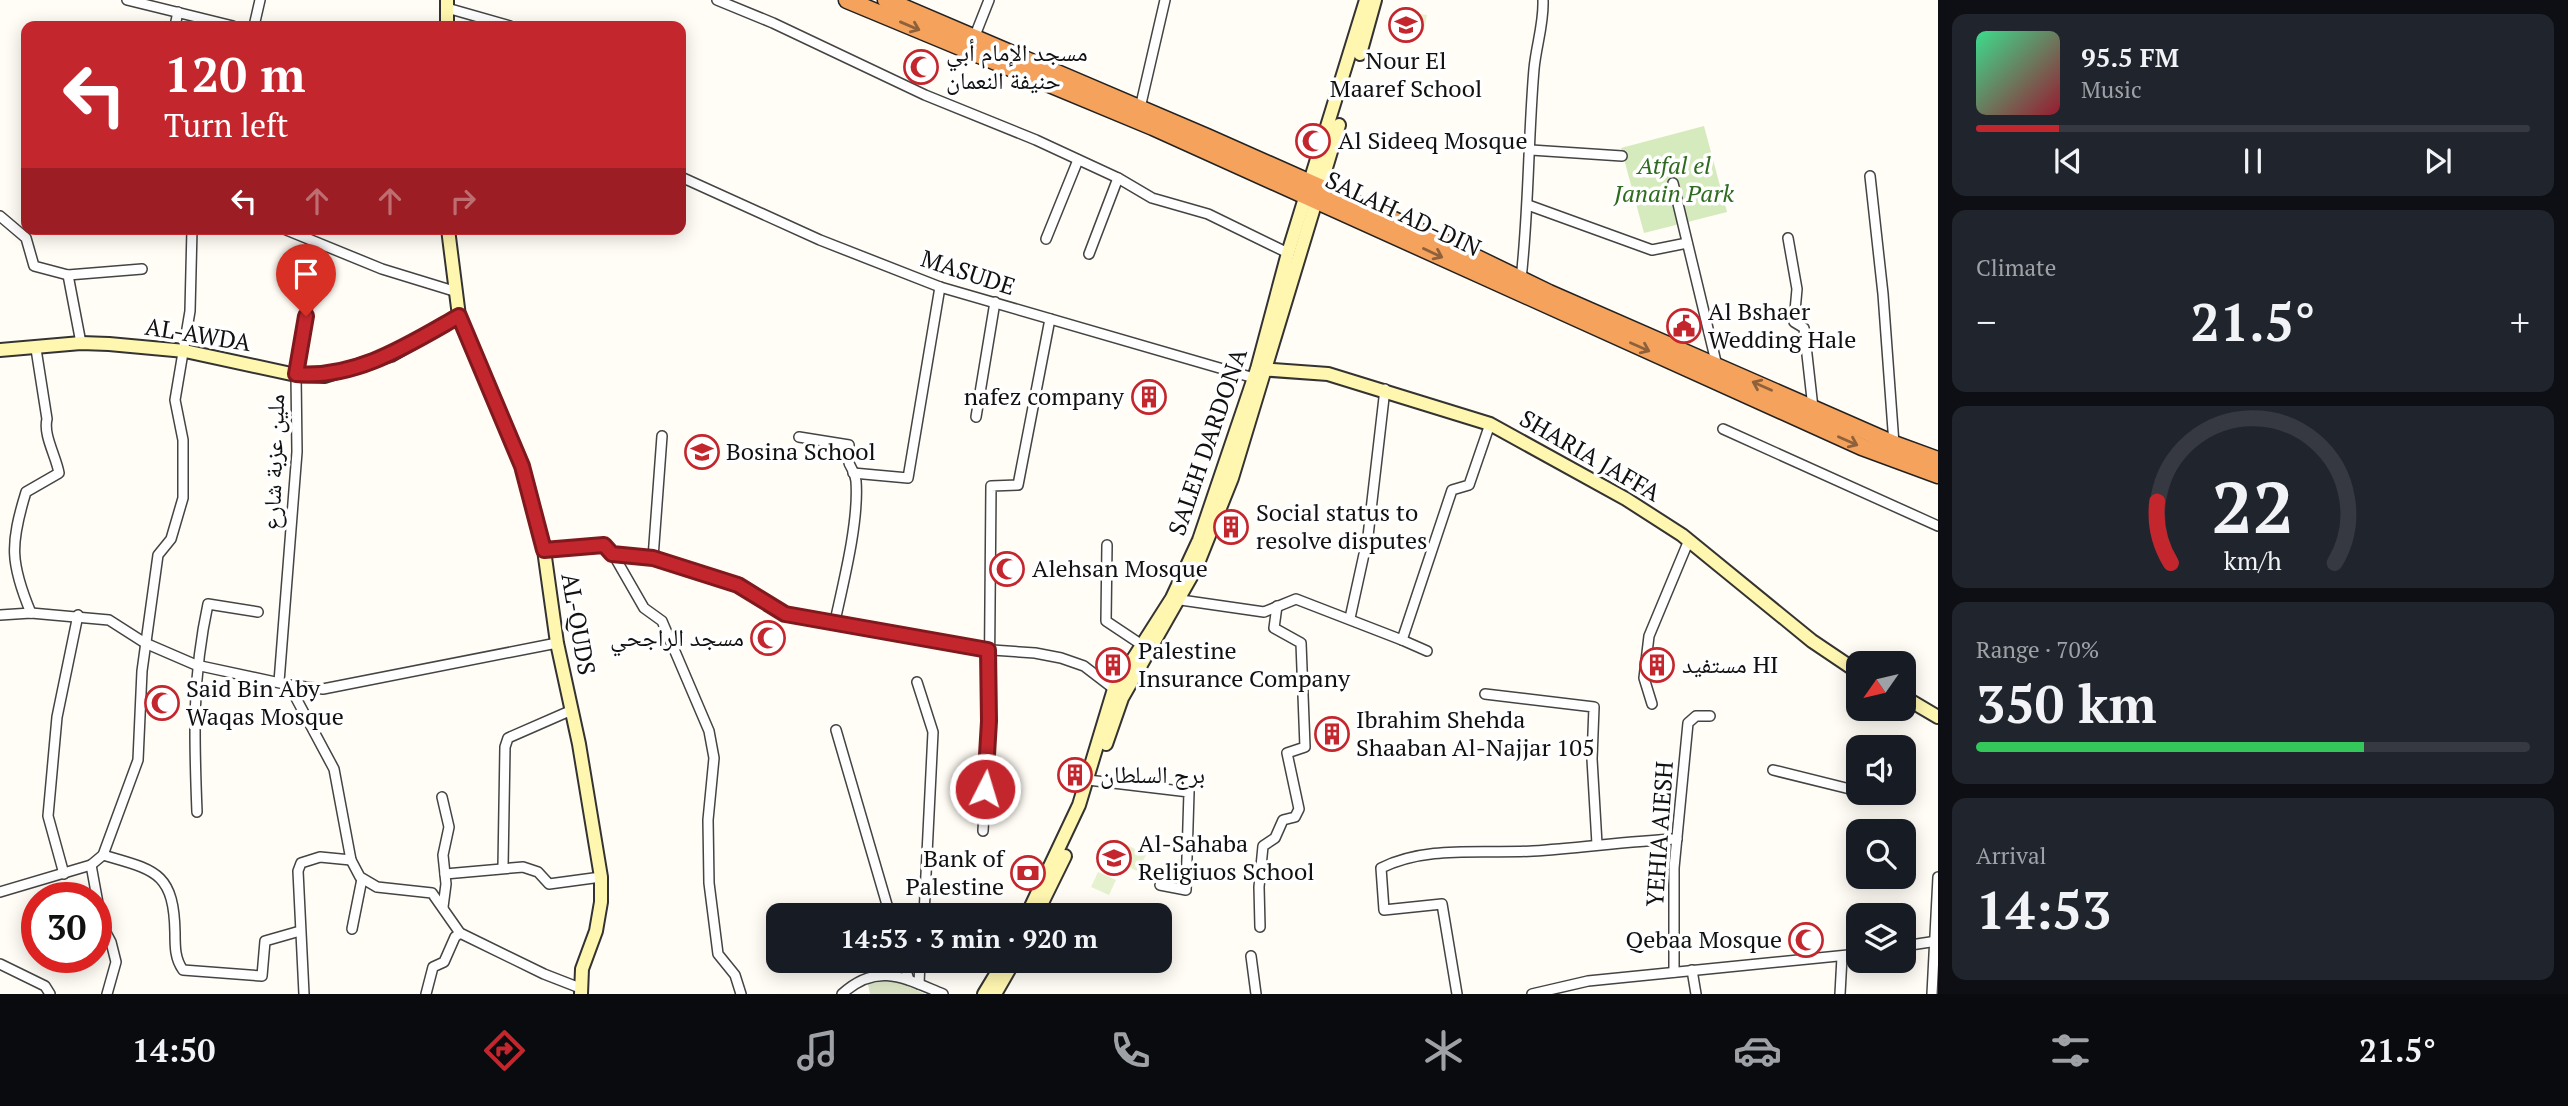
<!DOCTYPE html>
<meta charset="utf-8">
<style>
body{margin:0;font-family:"PT Serif","Noto Naskh Arabic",serif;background:#20242c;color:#f1f3f6;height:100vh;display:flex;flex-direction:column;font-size:26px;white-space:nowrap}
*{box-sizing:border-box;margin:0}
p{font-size:23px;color:#9ea1a6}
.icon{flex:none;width:38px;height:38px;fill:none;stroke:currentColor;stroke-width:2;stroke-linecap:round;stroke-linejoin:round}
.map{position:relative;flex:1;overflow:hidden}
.details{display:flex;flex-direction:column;gap:14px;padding:14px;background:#0d0f14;width:630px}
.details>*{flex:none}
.banner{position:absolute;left:21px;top:21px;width:665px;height:214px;border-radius:14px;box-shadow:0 4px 18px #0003;background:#c4262e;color:#fff;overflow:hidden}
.needle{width:46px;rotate:236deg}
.controls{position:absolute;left:1846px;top:651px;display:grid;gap:14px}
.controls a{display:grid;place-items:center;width:70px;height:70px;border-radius:14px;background:#171b24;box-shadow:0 4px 18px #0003;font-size:35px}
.speed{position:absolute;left:21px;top:882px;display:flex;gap:14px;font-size:35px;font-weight:700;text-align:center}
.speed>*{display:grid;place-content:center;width:91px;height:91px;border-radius:50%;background:#171b24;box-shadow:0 4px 18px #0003;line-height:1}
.speed .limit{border:10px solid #d22;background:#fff;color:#111}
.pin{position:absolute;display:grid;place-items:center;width:60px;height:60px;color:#fff;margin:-72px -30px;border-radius:50% 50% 50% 0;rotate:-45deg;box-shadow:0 0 7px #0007}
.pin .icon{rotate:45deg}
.me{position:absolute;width:77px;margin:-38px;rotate:5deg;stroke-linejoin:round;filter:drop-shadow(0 0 5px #0008)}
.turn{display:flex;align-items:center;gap:24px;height:147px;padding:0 28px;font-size:32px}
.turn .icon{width:91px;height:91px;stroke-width:2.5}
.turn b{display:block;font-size:49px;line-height:60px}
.lanes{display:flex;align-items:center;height:66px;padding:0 28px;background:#0003;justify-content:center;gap:35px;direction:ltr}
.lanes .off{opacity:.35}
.big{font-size:52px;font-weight:600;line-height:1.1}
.details .tile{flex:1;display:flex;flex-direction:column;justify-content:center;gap:10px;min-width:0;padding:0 24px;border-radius:14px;background:#20242c}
.details .dial{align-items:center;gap:0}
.dial svg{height:182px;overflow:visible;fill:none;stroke:#363941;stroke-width:7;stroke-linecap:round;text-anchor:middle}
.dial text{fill:#f1f3f6;stroke:none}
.song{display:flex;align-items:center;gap:21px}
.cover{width:84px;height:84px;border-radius:10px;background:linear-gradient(135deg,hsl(150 70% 55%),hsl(350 70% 35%))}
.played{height:7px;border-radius:4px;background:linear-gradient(90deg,#c4262e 15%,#363941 15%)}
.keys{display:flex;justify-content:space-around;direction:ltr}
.heat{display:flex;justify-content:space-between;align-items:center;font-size:38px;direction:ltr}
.charge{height:10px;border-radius:5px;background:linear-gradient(90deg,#34c759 70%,#363941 0)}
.trip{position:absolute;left:766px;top:903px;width:406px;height:70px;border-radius:14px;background:#171b24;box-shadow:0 4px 18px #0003;font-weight:600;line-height:70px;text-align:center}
.tabs{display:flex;height:112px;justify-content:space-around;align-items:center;background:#090b0e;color:#9ea1a6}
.tabs .icon{width:49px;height:49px}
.tabs .current{color:#c4262e}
.tabs b{font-size:32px;color:#f1f3f6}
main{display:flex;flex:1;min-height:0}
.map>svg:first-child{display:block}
.green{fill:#d5ebbd}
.cemetery{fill:#d9e3c4}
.pitch{fill:#e6f2cf}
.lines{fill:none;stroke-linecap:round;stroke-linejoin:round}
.street-casing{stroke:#444;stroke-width:12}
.secondary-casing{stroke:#333;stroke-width:16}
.highway-casing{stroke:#222;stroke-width:19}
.street{stroke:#fff;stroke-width:9}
.secondary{stroke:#fff6b0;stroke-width:12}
.highway{stroke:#f5a25d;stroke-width:16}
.oneway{stroke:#8e613b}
.route-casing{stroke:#7f191e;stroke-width:18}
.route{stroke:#c4262e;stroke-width:12}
.labels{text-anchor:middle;stroke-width:7;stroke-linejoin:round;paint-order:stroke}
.poi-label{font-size:24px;fill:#111;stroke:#fff;text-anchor:start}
.park-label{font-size:24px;font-style:italic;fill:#2f6b1f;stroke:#fff}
.street-label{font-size:24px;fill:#111;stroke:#fff}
</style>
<main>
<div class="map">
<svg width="1938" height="994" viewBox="0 0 1938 994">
<rect width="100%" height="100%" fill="#fffdf5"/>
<path class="green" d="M1704,126L1727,212L1644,233L1621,148Z"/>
<path class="cemetery" d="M893,979L925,994H870L868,984Z"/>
<g class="pitch">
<path d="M1396,10L1427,15L1424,31L1394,26Z"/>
<path d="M1116,839L1146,855L1137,871L1107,856Z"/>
<path d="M1098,872L1116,880L1109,895L1091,887Z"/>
</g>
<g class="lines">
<g class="street-casing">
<g id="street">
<path d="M127,0L233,26"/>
<path d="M717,0L773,23L925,95L1036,140L1118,178L1152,198L1208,214L1288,253"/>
<path d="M447,8L510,26"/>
<path d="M175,26L178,12"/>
<path d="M254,26L260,0"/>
<path d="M974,38L989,0"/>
<path d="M1140,108L1165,0"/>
<path d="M1531,150L1622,156"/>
<path d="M1870,176L1883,294L1894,444"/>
<path d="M681,177L820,240L940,287L1254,378"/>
<path d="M1673,183L1717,366"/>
<path d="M1528,205L1652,250L1687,243"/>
<path d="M0,216L26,238L34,266L68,275L142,269"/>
<path d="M284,229L382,269L457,292"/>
<path d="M1788,238L1797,289L1794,322L1804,328L1813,408"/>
<path d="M1046,239L1078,160"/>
<path d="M1089,254L1118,178"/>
<path d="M68,275L81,343"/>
<path d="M1521,279C1529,209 1528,139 1534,69C1536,46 1544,24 1543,0"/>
<path d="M976,417L995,302"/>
<path d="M1723,429L1938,526"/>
<path d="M799,437L849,445C845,470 854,464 856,481C859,521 844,580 835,621"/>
<path d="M853,473L908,478L940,287"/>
<path d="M1107,545L1106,621L1142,645"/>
<path d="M544,550L604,546L613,554L653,558L738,585L785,614L835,621L963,648L1035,653L1061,658L1084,666L1114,689"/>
<path d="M613,554L644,608L662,621L709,731L714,758L708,820L709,883L718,954L735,975L741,994"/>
<path d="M653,558L662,436"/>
<path d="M1174,599L1264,612L1296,599L1402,640L1452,490L1469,485L1490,424"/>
<path d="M31,613C10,563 10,544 26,492L59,473C56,456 43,435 47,419L36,349"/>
<path d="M0,615L31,613L109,620L145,643L196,665L289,685L323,689L557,643"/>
<path d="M1350,618L1368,536L1385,389"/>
<path d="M1402,640L1427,651"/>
<path d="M279,682L297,452L296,375L310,293V262L317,245"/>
<path d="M917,682L933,732L924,915"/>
<path d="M289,685L334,769L351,860L360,877L377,887L432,893L460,933L544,974L580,988"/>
<path d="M1485,694L1594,707L1592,759L1597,844"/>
<path d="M1652,704L1644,678L1649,636L1689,540"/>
<path d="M836,730L890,915"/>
<path d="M1773,770L1858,791"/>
<path d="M1088,780L1189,792L1186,890L1160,885"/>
<path d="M1866,793L1885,798"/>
<path d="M442,797L449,827L443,855L446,884L443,907"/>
<path d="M197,812C194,737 192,678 208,604L258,612"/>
<path d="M983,831L989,721L991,486L1018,485L1050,319"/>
<path d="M103,855C154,870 174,871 175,933C175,947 175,959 183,970L262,976L265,941L300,931"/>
<path d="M91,865L102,925L111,942L116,962L107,994"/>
<path d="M503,867L505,747L508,738L572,710"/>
<path d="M64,874L48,816L57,717L78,615"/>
<path d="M445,874L523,867L538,872L549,884L601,877"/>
<path d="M0,892L91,865L103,855L138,760L142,671L158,555L171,539L183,498V440L175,400L190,311L192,229"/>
<path d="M1260,927L1259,887L1263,846L1275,838L1283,820L1295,817L1299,809L1287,753L1305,747L1301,643L1274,628L1277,606"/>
<path d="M352,929L362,879"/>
<path d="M1904,946L1937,941"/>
<path d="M1251,956L1256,994"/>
<path d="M903,961L909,980"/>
<path d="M0,964L45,986L50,994"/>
<path d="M1692,970L1696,994"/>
<path d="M1674,972V868L1688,723L1696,716H1710"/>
<path d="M919,984L920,961"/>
<path d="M304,994L298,871L301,863L320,857L351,860"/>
<path d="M426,994L433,967L444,962L455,937L460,933"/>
<path d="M842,994C878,961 906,979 943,994"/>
<path d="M1457,994L1442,904L1384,910L1381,868C1427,845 1482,854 1533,851C1581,848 1628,841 1677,839"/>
<path d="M1532,994L1588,981L1858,954"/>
<path d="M1840,994L1842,957"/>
<path d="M1932,994L1938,877"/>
</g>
</g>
<g class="secondary-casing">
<g id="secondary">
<path d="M447,26V0"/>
<path d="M1360,54L1375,0"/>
<path d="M448,229L459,316L522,466L544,550L557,643L579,744L601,877V902L596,931L582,969L581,994"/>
<path d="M0,350L81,343L109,344L185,351L296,375L325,376L391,355L459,316"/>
<path d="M1258,369L1328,374L1490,424L1626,499L1682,535L1812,641L1858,672"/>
<path d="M1904,697L1938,717"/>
<path d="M1106,744L1122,698L1196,568L1232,478L1339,125"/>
<path d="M1027,915L1079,805L1114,689L1172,598L1199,540L1257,369L1288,253L1366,0"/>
<path d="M1036,915L1065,856"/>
<path d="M984,994L1004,961"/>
<path d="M995,994L1014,961"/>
</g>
</g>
<g class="highway-casing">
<g id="highway">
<path d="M847,0L1153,127L1862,447L1938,475"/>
<path d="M886,0L1207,137L1450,245L1549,293L1894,444L1938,460"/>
</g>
</g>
<use href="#street" class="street"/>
<use href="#secondary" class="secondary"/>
<use href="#highway" class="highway"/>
</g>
<defs><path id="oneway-shaft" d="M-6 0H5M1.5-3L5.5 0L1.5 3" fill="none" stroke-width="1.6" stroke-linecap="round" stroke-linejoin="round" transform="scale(1.75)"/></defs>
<g class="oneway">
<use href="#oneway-shaft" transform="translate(910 26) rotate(23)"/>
<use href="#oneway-shaft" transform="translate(1433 253) rotate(25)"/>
<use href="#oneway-shaft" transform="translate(1640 347) rotate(24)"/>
<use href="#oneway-shaft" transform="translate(1762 386) rotate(-156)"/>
<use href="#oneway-shaft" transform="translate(1848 441) rotate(24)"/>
</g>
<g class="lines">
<g class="route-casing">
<path id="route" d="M306,316L296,374C356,379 408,345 459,316L522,466L544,550L604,545L612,554L653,558L738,585L785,614L988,650L989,721L985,789"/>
</g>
<use href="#route" class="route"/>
</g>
<defs>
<g id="school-ring" transform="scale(1.75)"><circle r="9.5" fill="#fff" stroke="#c4262e" stroke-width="1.5"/><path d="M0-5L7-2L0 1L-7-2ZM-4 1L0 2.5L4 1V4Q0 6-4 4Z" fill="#c4262e"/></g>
<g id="mosque-ring" transform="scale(1.75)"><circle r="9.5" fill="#fff" stroke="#c4262e" stroke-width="1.5"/><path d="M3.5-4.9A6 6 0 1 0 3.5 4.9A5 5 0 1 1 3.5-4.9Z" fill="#c4262e"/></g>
<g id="civic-ring" transform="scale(1.75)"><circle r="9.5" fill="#fff" stroke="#c4262e" stroke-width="1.5"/><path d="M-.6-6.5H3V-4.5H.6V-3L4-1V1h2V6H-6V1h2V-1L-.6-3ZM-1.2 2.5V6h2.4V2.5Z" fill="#c4262e"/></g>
<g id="building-ring" transform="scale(1.75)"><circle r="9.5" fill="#fff" stroke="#c4262e" stroke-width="1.5"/><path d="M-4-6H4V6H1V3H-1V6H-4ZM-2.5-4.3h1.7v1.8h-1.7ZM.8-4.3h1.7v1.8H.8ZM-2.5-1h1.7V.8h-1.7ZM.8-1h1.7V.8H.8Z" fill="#c4262e"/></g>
<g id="bank-ring" transform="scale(1.75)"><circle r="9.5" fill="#fff" stroke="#c4262e" stroke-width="1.5"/><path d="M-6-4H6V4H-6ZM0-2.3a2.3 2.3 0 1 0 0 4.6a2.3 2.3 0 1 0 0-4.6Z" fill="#c4262e"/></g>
</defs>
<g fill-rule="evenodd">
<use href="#school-ring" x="1406" y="25"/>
<use href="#mosque-ring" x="921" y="67"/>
<use href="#mosque-ring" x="1313" y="141"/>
<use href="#civic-ring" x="1684" y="326"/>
<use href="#building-ring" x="1149" y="397"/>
<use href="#school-ring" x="702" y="452"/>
<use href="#building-ring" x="1231" y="527"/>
<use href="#mosque-ring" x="1007" y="569"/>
<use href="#mosque-ring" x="768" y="638"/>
<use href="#building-ring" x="1113" y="665"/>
<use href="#building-ring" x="1657" y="665"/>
<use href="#mosque-ring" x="162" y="703"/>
<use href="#building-ring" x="1332" y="734"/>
<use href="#building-ring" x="1075" y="775"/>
<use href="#school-ring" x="1114" y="858"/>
<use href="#bank-ring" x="1028" y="873"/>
<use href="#mosque-ring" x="1806" y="940"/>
</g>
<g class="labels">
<g class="poi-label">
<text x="946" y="61">مسجد الإمام أبي<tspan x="946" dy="28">حنيفة النعمان</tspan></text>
<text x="1406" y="69" text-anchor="middle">Nour El<tspan x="1406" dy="28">Maaref School</tspan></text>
<text x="1338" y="149">Al Sideeq Mosque</text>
<text x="1708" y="320">Al Bshaer<tspan x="1708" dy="28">Wedding Hale</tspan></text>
<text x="1124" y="405" text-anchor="end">nafez company</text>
<text x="726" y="460">Bosina School</text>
<text x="1256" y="521">Social status to<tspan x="1256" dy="28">resolve disputes</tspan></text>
<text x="1032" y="577">Alehsan Mosque</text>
<text x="744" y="646" text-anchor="end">مسجد الراجحي</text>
<text x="1138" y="659">Palestine<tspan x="1138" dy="28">Insurance Company</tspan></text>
<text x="1682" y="673">مستفيد HI</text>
<text x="186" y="697">Said Bin Aby<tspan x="186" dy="28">Waqas Mosque</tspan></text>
<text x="1356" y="728">Ibrahim Shehda<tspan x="1356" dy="28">Shaaban Al-Najjar 105</tspan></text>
<text x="1100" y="783">برج السلطان</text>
<text x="1138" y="852">Al-Sahaba<tspan x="1138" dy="28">Religiuos School</tspan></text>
<text x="1004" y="867" text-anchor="end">Bank of<tspan x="1004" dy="28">Palestine</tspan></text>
<text x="1782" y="948" text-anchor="end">Qebaa Mosque</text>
</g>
<g class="park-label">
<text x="1674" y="174">Atfal el<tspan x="1674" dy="28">Janain Park</tspan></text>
</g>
<g class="street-label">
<text transform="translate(1403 214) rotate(25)" y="8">SALAH AD-DIN</text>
<text transform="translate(968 273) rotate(18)" y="8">MASUDE</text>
<text transform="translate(198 335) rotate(9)" y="8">AL-AWDA</text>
<text transform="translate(1208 442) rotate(-71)" y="8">SALEH DARDONA</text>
<text transform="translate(1590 456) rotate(30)" y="8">SHARIA JAFFA</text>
<text transform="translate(274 462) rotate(-88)" y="8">ملين عزبة شارع</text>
<text transform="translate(578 624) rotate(80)" y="8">AL-QUDS</text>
<text transform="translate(1660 834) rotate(-86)" y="8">YEHIA AIESH</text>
</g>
</g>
</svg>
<div class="controls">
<a><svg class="needle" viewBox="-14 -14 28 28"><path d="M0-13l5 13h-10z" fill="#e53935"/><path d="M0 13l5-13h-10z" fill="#9ea1a6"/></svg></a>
<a><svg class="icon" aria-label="sound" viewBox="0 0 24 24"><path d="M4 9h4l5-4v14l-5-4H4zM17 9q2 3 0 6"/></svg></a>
<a><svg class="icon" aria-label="search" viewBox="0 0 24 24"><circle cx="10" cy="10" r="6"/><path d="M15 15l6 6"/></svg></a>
<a><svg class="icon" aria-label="layers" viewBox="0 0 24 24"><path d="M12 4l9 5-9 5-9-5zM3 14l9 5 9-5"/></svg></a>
</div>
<div class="speed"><div class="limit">30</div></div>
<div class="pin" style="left:306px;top:316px;background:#d93025"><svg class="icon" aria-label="arrive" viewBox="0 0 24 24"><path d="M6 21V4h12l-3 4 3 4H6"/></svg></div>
<svg class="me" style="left:985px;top:789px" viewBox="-20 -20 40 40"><circle r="17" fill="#c4262e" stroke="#fff" stroke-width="3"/><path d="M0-11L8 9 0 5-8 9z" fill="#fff"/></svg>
<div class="trip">14:53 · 3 min · 920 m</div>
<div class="banner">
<div class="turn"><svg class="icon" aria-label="left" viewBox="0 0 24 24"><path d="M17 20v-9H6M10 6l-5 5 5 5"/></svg><div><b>120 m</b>Turn left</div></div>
<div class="lanes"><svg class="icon" aria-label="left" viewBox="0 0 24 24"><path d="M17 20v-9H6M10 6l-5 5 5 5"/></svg><svg class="icon off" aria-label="ahead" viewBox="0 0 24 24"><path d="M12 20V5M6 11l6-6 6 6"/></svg><svg class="icon off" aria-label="ahead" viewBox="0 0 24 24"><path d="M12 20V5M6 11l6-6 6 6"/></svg><svg class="icon off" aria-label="right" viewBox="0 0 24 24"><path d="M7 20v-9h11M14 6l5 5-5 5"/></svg></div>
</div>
</div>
<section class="details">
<div class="tile">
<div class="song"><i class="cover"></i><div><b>95.5 FM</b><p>Music</p></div></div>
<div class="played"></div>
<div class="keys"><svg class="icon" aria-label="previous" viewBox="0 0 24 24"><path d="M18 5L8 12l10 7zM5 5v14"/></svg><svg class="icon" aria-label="pause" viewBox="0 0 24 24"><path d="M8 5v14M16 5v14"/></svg><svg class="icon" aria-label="next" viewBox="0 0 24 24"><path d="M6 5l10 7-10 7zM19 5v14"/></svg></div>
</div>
<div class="tile"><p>Climate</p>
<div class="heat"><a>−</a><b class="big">21.5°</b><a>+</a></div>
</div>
<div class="tile dial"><svg viewBox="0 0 100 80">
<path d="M14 69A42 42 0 1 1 86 69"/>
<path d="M14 69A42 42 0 0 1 8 42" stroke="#c4262e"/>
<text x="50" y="56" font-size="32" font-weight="700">22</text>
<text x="50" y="72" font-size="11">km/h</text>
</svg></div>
<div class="tile"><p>Range · 70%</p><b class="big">350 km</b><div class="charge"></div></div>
<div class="tile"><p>Arrival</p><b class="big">14:53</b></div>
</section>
</main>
<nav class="tabs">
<b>14:50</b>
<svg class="icon current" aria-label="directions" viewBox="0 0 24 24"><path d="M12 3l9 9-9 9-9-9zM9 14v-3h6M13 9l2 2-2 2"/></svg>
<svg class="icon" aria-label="music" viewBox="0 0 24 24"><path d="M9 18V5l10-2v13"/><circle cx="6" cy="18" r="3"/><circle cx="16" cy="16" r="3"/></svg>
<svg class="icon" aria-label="phone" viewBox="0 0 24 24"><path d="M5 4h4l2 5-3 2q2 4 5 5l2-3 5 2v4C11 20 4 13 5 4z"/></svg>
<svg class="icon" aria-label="climate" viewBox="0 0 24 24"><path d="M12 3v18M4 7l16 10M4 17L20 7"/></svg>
<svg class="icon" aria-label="car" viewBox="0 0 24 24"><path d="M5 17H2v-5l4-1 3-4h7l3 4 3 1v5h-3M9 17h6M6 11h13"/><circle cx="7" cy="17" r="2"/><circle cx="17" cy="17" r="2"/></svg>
<svg class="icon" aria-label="filters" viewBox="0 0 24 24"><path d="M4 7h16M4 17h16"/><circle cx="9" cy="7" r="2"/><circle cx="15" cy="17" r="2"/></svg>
<b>21.5°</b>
</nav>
